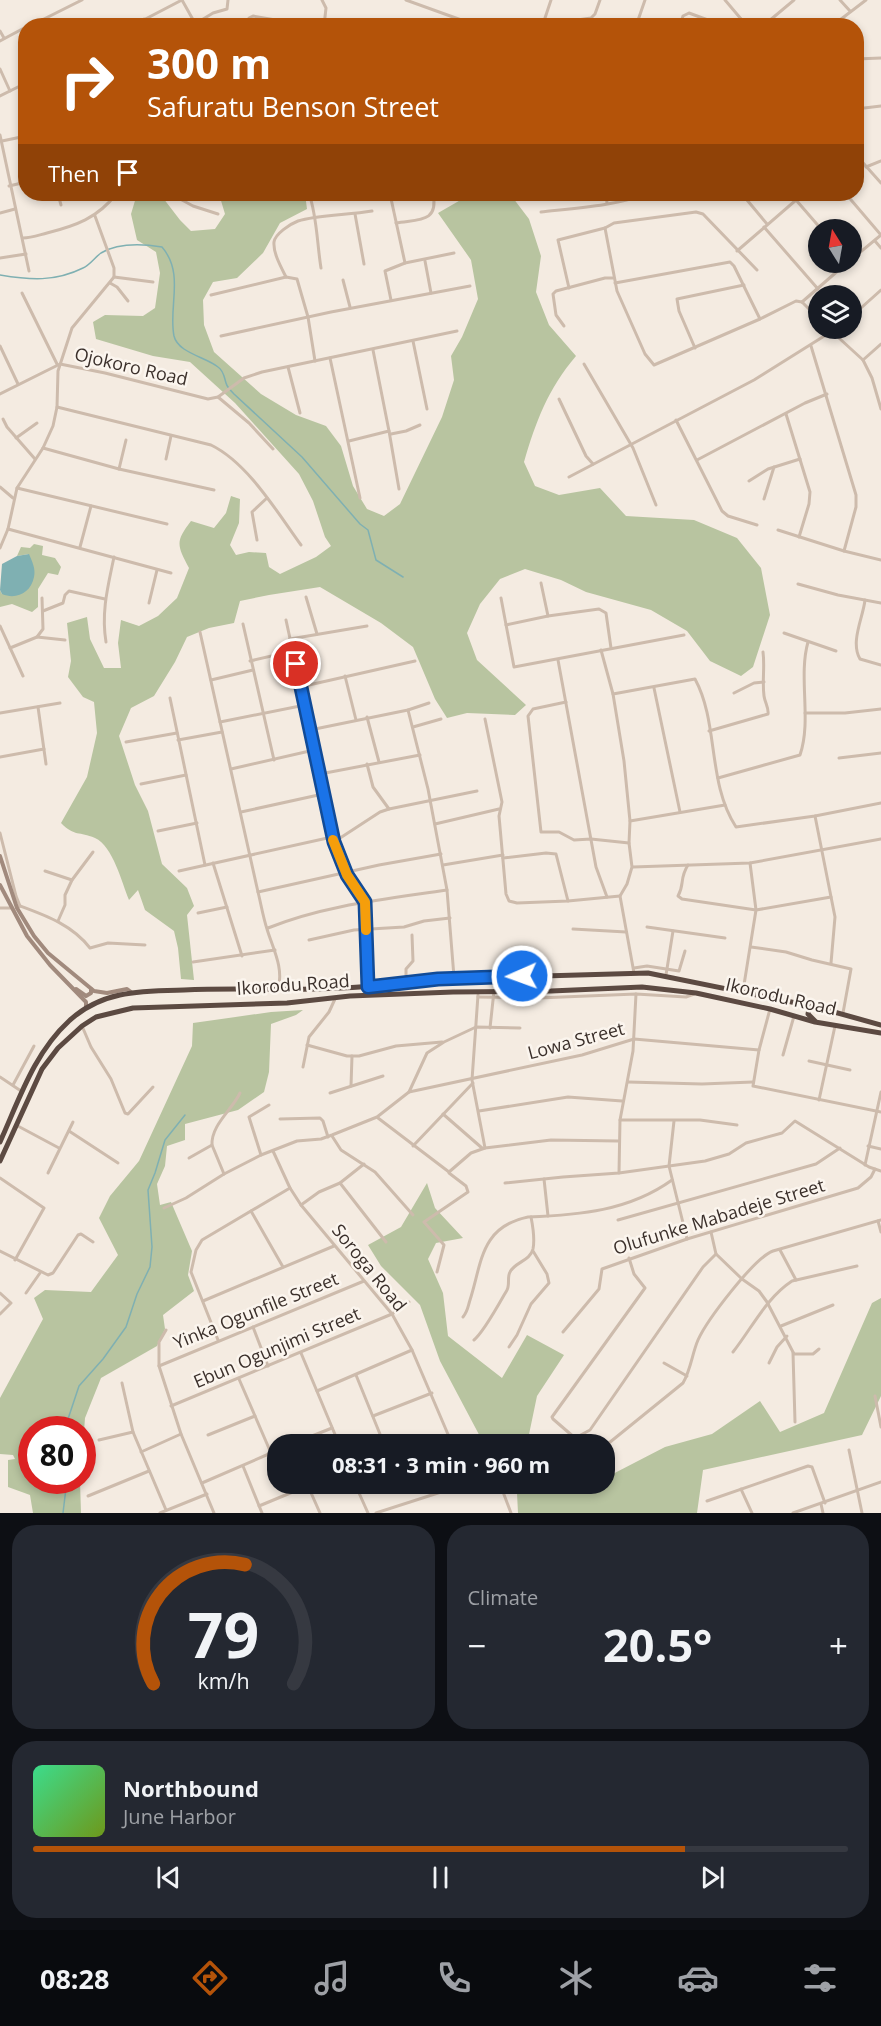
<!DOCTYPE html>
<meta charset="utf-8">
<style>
body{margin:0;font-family:"Open Sans",sans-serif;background:#242831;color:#f1f3f6;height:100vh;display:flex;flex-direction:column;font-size:22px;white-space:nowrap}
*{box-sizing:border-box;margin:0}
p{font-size:20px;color:#9ea1a6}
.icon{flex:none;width:33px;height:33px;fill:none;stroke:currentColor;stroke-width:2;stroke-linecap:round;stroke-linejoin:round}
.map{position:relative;height:1513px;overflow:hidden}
.side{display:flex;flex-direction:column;gap:12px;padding:12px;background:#0d0f14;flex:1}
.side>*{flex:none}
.banner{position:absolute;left:18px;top:18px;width:846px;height:183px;border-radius:24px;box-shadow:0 3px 9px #0003;background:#b45309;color:#fff;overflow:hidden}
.needle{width:39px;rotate:349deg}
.fabs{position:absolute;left:808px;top:219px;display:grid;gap:12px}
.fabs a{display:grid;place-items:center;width:54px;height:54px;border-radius:50%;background:#171b24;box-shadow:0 3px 9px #0003;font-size:30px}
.speed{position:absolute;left:18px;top:1416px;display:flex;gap:12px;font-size:30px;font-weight:700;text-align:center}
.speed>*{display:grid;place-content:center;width:78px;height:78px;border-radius:50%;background:#171b24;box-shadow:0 3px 9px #0003;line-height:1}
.speed .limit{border:9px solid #d22;background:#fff;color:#111}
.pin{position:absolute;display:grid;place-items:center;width:51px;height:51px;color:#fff;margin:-26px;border:3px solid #fff;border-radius:50%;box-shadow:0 2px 6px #0007}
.me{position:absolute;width:66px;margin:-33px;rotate:268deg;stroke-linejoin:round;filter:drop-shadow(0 0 4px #0008)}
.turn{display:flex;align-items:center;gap:21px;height:126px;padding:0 30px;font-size:27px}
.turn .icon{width:78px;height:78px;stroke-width:2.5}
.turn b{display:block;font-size:42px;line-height:51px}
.then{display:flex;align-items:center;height:57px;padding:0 30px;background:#0003;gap:12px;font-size:22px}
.big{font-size:45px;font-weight:700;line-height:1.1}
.side .card{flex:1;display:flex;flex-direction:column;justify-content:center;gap:9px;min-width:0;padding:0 21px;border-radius:24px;background:#242831}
.side .dial{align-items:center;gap:0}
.dial svg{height:156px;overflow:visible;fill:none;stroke:#363941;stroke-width:7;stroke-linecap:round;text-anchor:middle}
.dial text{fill:#f1f3f6;stroke:none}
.song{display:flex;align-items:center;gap:18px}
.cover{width:72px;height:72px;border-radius:9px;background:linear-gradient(135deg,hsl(150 70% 55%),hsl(80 70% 35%))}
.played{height:6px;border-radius:3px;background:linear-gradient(90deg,#b45309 80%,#363941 80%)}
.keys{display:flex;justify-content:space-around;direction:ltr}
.heat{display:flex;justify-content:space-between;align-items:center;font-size:33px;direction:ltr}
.side .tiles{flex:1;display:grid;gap:12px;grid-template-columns:1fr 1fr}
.card:last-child{grid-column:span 2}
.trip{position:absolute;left:267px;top:1434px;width:348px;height:60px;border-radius:24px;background:#171b24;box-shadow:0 3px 9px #0003;font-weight:700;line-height:60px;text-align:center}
.tabs{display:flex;height:96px;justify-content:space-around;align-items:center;background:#090b0e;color:#9ea1a6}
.tabs .icon{width:42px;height:42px}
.tabs .current{color:#b45309}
.tabs b{font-size:27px;color:#f1f3f6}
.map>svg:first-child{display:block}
.green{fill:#b8c4a0}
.water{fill:#7fb0b2}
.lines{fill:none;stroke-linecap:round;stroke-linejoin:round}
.stream{stroke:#7fb0b2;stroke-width:1.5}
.street{stroke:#cdbbac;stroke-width:3}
.secondary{stroke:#a18a7d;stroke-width:4}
.highway{stroke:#5c4a42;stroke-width:5}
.route-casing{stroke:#114b97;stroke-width:15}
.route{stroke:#1a73e8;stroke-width:10}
.slow{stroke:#f59e0b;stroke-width:10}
.labels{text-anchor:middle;stroke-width:5;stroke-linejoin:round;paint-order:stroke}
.street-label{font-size:18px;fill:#3b302b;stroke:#fbf5ee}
</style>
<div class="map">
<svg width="881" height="1513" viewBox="0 0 881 1513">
<rect width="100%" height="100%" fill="#f4ebe1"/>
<g class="green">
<path d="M137,194H160L180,220L191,231L215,229L225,214L219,194H305L307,209L280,223L263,253L237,278L213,282L203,300L204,325L214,352L261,394L296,415L326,426L341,446L353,486L367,509L384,516L400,504L442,417L454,380L451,356L462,337L478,299L471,260L438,213L471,194H510L529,219L541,256L536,292L549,325L576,356C548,389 536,421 524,462L535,486L559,495L600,488L626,516L694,520L737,538L761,568L770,615L753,667L741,676L710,661L687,631L651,610L586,592L561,580L525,569L500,579L480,604L467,633L477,660L526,705L515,715L467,713L447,718L435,699L413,647L381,623L320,587L269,595L240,601L234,623L209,628L187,637L175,662L154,696L131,708L119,736L135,785L148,811L162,864L187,888L194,906L187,915L194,980L181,979L178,948L174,931L145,910L138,890L129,900C122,883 113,846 95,838C79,831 75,837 61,823L87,777L97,733L94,702L83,697L68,677L71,661L67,623L87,617L90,639L104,668H121L118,643L121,620L139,626L158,616L177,598L189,568C177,545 175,542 191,521L214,528L226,513L231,496L240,499L239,523L230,545L236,555L249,552L266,553L269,567L280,574L316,557L331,546L325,537L313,501L299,474L235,403L190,362L153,356L96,339L93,322L105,315L143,316L155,308L160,273L156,252L137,240L131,214Z"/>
<path d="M34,544L43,546L42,555L55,558L61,567L58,575L48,573L38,589V607L32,612L12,604L0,607V590L2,594L29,554L17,556L21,547L30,548Z"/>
<path d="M303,1010L296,1015L271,1024L269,1072L264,1092L238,1110L185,1124V1140L167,1146L165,1166L157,1184L160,1205L171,1202L192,1251L188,1275L194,1291L163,1315L165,1329L157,1346L101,1378L85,1418L83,1444L82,1430H32V1480L80,1481L81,1513H33L30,1495L8,1487V1460L15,1459L13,1455L0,1454V1398L43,1319L34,1298L45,1290L91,1292L118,1255L99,1218L110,1196L139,1161L192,1046L193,1023L271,1012Z"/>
<path d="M427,1183L435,1208L463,1238L436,1243L428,1259L443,1293L448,1336L502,1378L527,1335L564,1355L537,1396L527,1444H484L440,1361L420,1305L381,1266L368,1245L401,1227Z"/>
<path d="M881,1298V1396L862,1435L703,1470L697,1513H518L517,1493L510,1484H604L605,1478L665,1447L712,1434L760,1401L780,1432L824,1413L872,1303Z"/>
</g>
<path class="water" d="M29,554C32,561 36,569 34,577C31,593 16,600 2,594L0,590L2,564L17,556Z"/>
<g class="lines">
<g class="stream">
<path d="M0,275C30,280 55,282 83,268C90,265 95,257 101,253C118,243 143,244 162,247C185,274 168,307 174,336C178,353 206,357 218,367C224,371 224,377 226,383C227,387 231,391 234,394L302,457L360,524L368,530L376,560L403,577"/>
<path d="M67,1430V1422L79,1386L103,1359L126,1327L137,1294L150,1267L152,1247L148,1190L155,1173L165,1140L185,1115"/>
<path d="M63,1513L67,1480"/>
</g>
<g class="street">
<path d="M182,0L196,25"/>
<path d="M322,0L326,8L324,26"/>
<path d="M406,0L478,26"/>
<path d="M725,0L747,26"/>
<path d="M840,0L850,11"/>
<path d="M144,19L148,26"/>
<path d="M324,23L335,26"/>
<path d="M195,24L213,13L227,9L228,0"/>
<path d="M543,24L551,0"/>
<path d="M30,26L82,0"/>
<path d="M132,26L182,0"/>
<path d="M248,26L249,18L253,16L310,26"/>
<path d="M364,26L369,23L375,26"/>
<path d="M537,26L591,18L595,14L600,0"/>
<path d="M636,26L645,0"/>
<path d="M680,26L683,16L689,13L724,26"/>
<path d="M763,26L794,0"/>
<path d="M832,26L866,0"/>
<path d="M0,31L4,38"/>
<path d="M0,41L26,27"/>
<path d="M856,59L881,58"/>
<path d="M0,69L10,91"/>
<path d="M0,96L26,83"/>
<path d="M856,109L881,106"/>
<path d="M0,135L29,271"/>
<path d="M2,141L26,136"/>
<path d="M856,155L881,183"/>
<path d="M866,167L881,161"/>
<path d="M9,186L26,182"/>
<path d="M58,194L61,205"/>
<path d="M181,194L182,200L193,206L218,214"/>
<path d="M309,194C317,215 317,244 321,268"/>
<path d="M390,194L405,263"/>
<path d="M606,194L607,203"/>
<path d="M742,194L767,224"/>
<path d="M846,194L881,235"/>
<path d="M796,200L822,230"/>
<path d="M541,212C566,209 624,205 643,194"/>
<path d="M0,213L15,209"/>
<path d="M355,214L364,264"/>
<path d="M396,223C418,219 439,223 433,194"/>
<path d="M764,227L818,289"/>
<path d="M605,228L617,291L645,354L654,365L760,319L796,301L802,302"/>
<path d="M23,238C31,238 39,235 47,233C75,226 98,218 116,194"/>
<path d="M875,241L881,248"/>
<path d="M737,251L803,194"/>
<path d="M0,258L26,254"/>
<path d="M852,259L881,235"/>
<path d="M425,261L431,293"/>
<path d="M114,277L153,282"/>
<path d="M286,277C281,267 273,253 274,242C275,234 290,224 298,221C317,215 349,215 372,211"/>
<path d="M343,280L350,307"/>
<path d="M110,283L117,287L128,301"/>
<path d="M615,283L730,262L734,266L760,319"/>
<path d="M569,288L558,240L605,228L614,223L696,212L703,214L757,270"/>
<path d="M22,293L57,364"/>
<path d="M211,295L286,277L297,279L308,317L315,361"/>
<path d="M391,300L385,271L405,263L454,253"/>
<path d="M802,302L848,262"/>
<path d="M802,302L819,319"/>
<path d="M852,316L881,290"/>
<path d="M564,326L556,315L553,294L556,291L605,278H613"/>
<path d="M828,328L863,360L872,378L881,409"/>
<path d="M221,336L331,312L470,286"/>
<path d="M413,341L427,409"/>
<path d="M0,346L18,384"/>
<path d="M811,346L856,495V507L844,551"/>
<path d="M695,348L679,311L677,299L744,285"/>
<path d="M330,358L360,498"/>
<path d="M863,360L881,344"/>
<path d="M584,364L633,448L656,505"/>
<path d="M288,367L300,413"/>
<path d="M0,394L60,364L105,373L208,399L218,397L244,378L262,372L457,331"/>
<path d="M218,397L249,423L273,449"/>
<path d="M559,399L586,456L593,464"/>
<path d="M57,407L211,445C248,463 277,512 301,545"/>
<path d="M786,414L810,492L809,504L799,537"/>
<path d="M3,419L7,427L35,459"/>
<path d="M676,420L722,511L728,516L757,525"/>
<path d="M389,431L399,489"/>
<path d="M391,434L406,431L420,425"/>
<path d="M16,438L37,423"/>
<path d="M349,441L389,431L373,350"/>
<path d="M43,448L119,469L214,490"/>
<path d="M166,459L171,436"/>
<path d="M697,460L805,403L827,394"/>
<path d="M119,469L126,440"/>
<path d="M569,477L754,380L837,328"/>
<path d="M749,481L768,469L800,459"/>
<path d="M0,487L13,498"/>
<path d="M17,488L167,524"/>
<path d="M764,499L774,467"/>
<path d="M8,529L171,573"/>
<path d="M778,530L844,551L881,560"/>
<path d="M257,540L252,512L267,498"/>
<path d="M80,547L91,506"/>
<path d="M0,548L8,529L17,488L43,448L53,426L57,407L58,371L72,328L114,277V268L95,216"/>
<path d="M541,583L548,616"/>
<path d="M798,584L838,595L881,603"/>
<path d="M306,597L317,634"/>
<path d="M501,598L514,667L684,635"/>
<path d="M865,600C863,618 850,642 860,659L881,665"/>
<path d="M149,603L157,570"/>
<path d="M43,611L63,603L65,595L69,591L105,599"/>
<path d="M286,620L334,842L347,875L365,902L367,985"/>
<path d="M243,624L274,760"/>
<path d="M506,625L548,616L599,609L606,613L611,648"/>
<path d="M0,626L23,676"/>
<path d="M200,632L258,892C261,904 263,917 267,929C273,949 284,968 278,989"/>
<path d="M784,633L836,651"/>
<path d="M37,637L65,640"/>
<path d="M290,639L367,626"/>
<path d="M106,642C101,612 108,586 114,557"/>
<path d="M10,648L37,637L43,629L42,598"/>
<path d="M601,650L613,694L624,761L630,821L629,843L632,867L627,884L620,896L634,973"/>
<path d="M558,660L596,867L607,897"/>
<path d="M250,661L293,651"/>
<path d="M345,676L356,720"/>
<path d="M211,680L253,670"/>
<path d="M300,687L415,661"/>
<path d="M654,688L680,812"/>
<path d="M734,693L754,683L764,682"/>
<path d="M613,694L695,679C719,723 707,783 736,827L815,816L881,803"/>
<path d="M170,698L205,865"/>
<path d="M566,702L533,709L528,716L541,832H559L574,840L591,839L629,843"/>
<path d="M38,707L46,764"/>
<path d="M408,710L428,789L447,890L454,977"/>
<path d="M0,713L60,703"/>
<path d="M805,713H845L881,709"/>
<path d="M367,717L379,762"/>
<path d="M485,719L502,802L499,816L506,894L509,901L517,903L568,901L620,896"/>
<path d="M220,722L305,705"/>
<path d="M413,727L441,719"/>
<path d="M310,730L408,710L429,703"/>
<path d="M709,731L768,714C769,708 765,703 764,696C762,681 765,667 763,652"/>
<path d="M178,740L222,732"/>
<path d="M126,742L177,733"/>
<path d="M0,757L44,749"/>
<path d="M839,758L881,753"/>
<path d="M367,764L373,787L389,809"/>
<path d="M231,769L314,750"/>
<path d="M320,774L420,755"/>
<path d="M718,778L800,755C812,720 798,677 808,642"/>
<path d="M141,784L186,775"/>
<path d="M241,812L323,794"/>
<path d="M815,816L835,917L831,963"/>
<path d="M630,821L725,805"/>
<path d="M435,824L499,809"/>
<path d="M158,831L197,823"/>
<path d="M0,833L16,896L20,906"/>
<path d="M334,842L380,812L389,809L477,791"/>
<path d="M503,858L546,853L556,854L568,901"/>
<path d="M213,863L242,956"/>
<path d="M443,865L503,855"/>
<path d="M688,865C679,879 685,884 678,896L682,899L756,910L831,897"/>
<path d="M633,867L750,863L881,839"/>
<path d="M45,871L72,880"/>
<path d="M179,871L332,837"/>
<path d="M258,892L379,865L441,854"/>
<path d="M0,908H12"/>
<path d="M17,908L20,906C47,916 72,925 90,948L108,943L145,945"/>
<path d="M198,913L227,907"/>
<path d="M58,921L65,905V895L72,880L93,852"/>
<path d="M647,927L725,938"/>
<path d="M268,928C325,905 387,899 447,890"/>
<path d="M573,929L626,932"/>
<path d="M309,940L354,930L404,927L424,921L450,918"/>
<path d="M751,947L786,952L812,960L851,969L843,1013"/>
<path d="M193,962L275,950"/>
<path d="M634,968L647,966L679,971L685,951"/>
<path d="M666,975L673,931"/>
<path d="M406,982V969L413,961L412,935"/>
<path d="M744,988L787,997"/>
<path d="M743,991L756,910L750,863"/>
<path d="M478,995L472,1080L485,1148"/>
<path d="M478,997L538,998L636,994L686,997L694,994"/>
<path d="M770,1009L759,1050L753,1086L881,1112"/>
<path d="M82,1026L91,1047L111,1079L125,1113L128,1114L153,1087"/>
<path d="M490,1028L494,991"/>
<path d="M307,1045L347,1056H359L396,1046L442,1042"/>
<path d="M783,1055L794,1016"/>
<path d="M809,1061L850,1070"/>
<path d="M303,1067L309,1037L329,1012L335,999"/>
<path d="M0,1077L21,1091"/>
<path d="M628,1082L702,1084L753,1082"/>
<path d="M13,1085L34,1046"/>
<path d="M351,1086L352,1056"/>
<path d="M409,1092L582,1055L634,1039L759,1050"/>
<path d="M330,1093L383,1076"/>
<path d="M819,1100L835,1026"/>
<path d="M479,1111L568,1097L622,1101"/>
<path d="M443,1114L482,1148"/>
<path d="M378,1118L449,1172L471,1153L485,1148L551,1140L618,1141"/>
<path d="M280,1119L320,1118L323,1121L328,1137"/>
<path d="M620,1120H700L737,1125"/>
<path d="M674,1121L669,1166L687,1239"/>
<path d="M16,1125L59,1148"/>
<path d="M69,1131L118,1163"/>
<path d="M332,1136L341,1150L375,1172L413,1215"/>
<path d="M212,1145L224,1174"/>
<path d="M413,1146L473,1083"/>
<path d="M868,1146L881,1149"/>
<path d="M273,1151L290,1188L301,1205L392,1314L412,1350L450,1439"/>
<path d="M261,1155L249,1117L269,1105"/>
<path d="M189,1158L212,1145C211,1125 232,1110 240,1093"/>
<path d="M865,1165L881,1092"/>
<path d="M48,1173L73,1122"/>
<path d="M619,1173L620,1120L633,1051L636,994"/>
<path d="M0,1178L44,1208L15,1260"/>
<path d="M544,1179L548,1216"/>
<path d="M340,1183L386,1242"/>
<path d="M505,1183L563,1177L619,1173L705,1161L729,1154L746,1143L782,1133L795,1121L869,1167L881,1171"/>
<path d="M301,1205L319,1192L340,1183L364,1164"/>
<path d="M164,1208L186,1198L224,1174L261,1155L297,1141L321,1139L332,1135L377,1117L409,1092L427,1053L444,1042L476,1027L520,1028"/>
<path d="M251,1211L283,1267"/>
<path d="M618,1220L816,1164L840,1148"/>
<path d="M878,1221L881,1232"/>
<path d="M711,1232L716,1254L742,1279L759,1291L767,1302L794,1354H813L819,1349"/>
<path d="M780,1250L796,1280"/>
<path d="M0,1251L48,1275L53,1273L78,1235L81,1234L93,1242"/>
<path d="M437,1272L444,1245L424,1222L468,1192L466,1186L449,1173"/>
<path d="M0,1293L11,1303L0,1314"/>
<path d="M26,1293L40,1273"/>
<path d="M203,1301L334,1246"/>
<path d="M463,1317C468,1311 468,1306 470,1300C482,1263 480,1227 528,1217C579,1215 629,1211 672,1180"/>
<path d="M781,1326L833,1305"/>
<path d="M253,1327L268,1366"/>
<path d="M166,1330L159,1342V1366L181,1434L214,1513"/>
<path d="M563,1332L599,1289L602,1269L687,1239L858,1188L871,1177L875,1169"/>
<path d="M218,1340L191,1272L196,1250L202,1240L290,1188"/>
<path d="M474,1340C484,1332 500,1302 507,1290C510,1284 507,1277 510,1272C515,1262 530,1261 533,1249C535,1239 533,1227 531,1217"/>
<path d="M509,1347L517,1335L531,1304L549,1283L547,1274L533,1251"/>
<path d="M733,1352C752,1328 766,1298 792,1281L857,1266"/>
<path d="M301,1353L339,1444"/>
<path d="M793,1353L795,1422"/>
<path d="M664,1363L687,1376"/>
<path d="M769,1363L777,1347L787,1336"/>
<path d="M159,1366L364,1281"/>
<path d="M356,1375L384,1444"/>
<path d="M239,1379L271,1453"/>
<path d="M122,1383L133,1432L166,1510"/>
<path d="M317,1391L412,1350"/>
<path d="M875,1396L881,1427"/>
<path d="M171,1406L392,1314L409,1302"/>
<path d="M373,1416L432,1393"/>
<path d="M208,1435L255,1416"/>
<path d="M575,1438L553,1419L552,1417L645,1288L634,1274L629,1258"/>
<path d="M99,1440L133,1432"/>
<path d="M292,1444L332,1428"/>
<path d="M436,1444L450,1439L459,1444"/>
<path d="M564,1444L590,1430L703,1267L716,1254"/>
<path d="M604,1447L683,1383C691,1369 692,1354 698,1340C707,1320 754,1258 773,1251L881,1220"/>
<path d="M849,1450L862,1513"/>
<path d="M141,1452L181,1434"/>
<path d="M243,1466L262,1513"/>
<path d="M202,1483L278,1450"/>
<path d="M355,1484L368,1513"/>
<path d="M500,1484L511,1513"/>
<path d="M308,1486L320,1513"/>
<path d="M741,1489L752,1513"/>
<path d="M88,1496L149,1471"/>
<path d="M707,1501L808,1466L812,1467L825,1503"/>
<path d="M821,1504L823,1513"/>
<path d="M259,1506L312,1484"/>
<path d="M160,1513L207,1494"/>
<path d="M376,1513L466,1484"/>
<path d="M793,1513L881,1482"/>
</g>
<g class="secondary">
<path d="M0,856L17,908L34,936L48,953L94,991L107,993L127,989L131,992"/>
<path d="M0,885L27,936L50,965L86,1002V1008"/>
<path d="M76,989L86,996L91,993V989"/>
</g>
<g class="highway">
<path d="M814,1007L809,1009L808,1014L815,1021"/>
<path d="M0,1142C19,1100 34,1053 69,1021C102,990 142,991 184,990C228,988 272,990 316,989C357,988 398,985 438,979L648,973L816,1007L881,1025"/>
<path d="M0,1161L42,1069L58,1048L82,1026L96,1017L133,1008L287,1003L350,996L453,992L551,991L642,987L696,993L770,1009L815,1022L881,1033"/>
</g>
</g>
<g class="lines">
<g class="route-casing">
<path id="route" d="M296,664L334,842L347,875L365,902L368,987L438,979L522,976"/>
</g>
<use href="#route" class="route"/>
<path class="slow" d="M333,840L347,875L365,902L366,930"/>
</g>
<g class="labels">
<g class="street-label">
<text transform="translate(131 367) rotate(13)" y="6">Ojokoro Road</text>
<text transform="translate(293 985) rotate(-4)" y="6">Ikorodu Road</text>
<text transform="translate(781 997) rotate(13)" y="6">Ikorodu Road</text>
<text transform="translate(576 1041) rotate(-15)" y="6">Lowa Street</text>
<text transform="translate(719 1217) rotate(-17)" y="6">Olufunke Mabadeje Street</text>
<text transform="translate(369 1268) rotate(51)" y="6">Soroga Road</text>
<text transform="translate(256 1311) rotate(-22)" y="6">Yinka Ogunfile Street</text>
<text transform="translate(277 1348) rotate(-23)" y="6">Ebun Ogunjimi Street</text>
</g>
</g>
</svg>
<div class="fabs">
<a><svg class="needle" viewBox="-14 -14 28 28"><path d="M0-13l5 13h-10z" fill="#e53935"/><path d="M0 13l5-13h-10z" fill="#9ea1a6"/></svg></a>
<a><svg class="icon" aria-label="layers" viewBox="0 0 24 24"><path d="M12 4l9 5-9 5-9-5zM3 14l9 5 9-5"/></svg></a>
</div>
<div class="speed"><div class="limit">80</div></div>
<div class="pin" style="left:296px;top:664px;background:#d93025"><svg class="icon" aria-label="arrive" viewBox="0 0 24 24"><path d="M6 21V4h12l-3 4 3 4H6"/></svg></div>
<svg class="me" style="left:522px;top:976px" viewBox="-20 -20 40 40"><circle r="17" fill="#1a73e8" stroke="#fff" stroke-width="3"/><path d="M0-11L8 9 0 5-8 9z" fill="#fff"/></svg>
<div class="trip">08:31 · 3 min · 960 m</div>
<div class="banner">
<div class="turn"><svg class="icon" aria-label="right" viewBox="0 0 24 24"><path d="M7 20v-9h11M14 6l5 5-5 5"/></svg><div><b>300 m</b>Safuratu Benson Street</div></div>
<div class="then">Then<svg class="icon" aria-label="arrive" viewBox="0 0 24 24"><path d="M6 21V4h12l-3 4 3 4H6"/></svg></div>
</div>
</div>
<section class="side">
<div class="tiles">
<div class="card dial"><svg viewBox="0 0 100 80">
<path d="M14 69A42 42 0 1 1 86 69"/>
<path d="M14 69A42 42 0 0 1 61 8" stroke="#b45309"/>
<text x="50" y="56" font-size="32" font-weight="700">79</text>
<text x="50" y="72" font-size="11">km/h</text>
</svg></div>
<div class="card"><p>Climate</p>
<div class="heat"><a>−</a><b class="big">20.5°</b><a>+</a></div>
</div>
<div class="card">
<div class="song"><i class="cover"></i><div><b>Northbound</b><p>June Harbor</p></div></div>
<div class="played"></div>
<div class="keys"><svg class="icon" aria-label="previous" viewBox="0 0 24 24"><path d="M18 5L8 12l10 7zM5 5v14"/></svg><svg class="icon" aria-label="pause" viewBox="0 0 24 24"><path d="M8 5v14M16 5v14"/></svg><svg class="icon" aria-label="next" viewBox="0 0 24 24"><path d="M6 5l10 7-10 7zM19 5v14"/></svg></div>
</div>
</div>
</section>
<nav class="tabs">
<b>08:28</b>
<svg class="icon current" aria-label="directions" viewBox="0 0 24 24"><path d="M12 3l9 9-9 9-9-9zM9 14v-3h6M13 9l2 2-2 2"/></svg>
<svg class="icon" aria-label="music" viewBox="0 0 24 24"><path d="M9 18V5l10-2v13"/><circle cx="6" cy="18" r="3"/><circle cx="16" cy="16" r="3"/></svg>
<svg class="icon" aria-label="phone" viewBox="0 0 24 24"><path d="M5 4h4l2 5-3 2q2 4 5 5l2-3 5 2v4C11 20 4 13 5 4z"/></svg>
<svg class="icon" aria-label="climate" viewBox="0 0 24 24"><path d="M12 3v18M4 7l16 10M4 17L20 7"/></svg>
<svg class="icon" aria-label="car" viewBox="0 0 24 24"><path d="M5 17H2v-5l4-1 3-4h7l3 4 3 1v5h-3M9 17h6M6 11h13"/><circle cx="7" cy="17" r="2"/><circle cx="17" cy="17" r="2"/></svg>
<svg class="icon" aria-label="filters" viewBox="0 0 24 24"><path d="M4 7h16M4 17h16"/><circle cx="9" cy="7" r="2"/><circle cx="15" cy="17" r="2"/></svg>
</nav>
